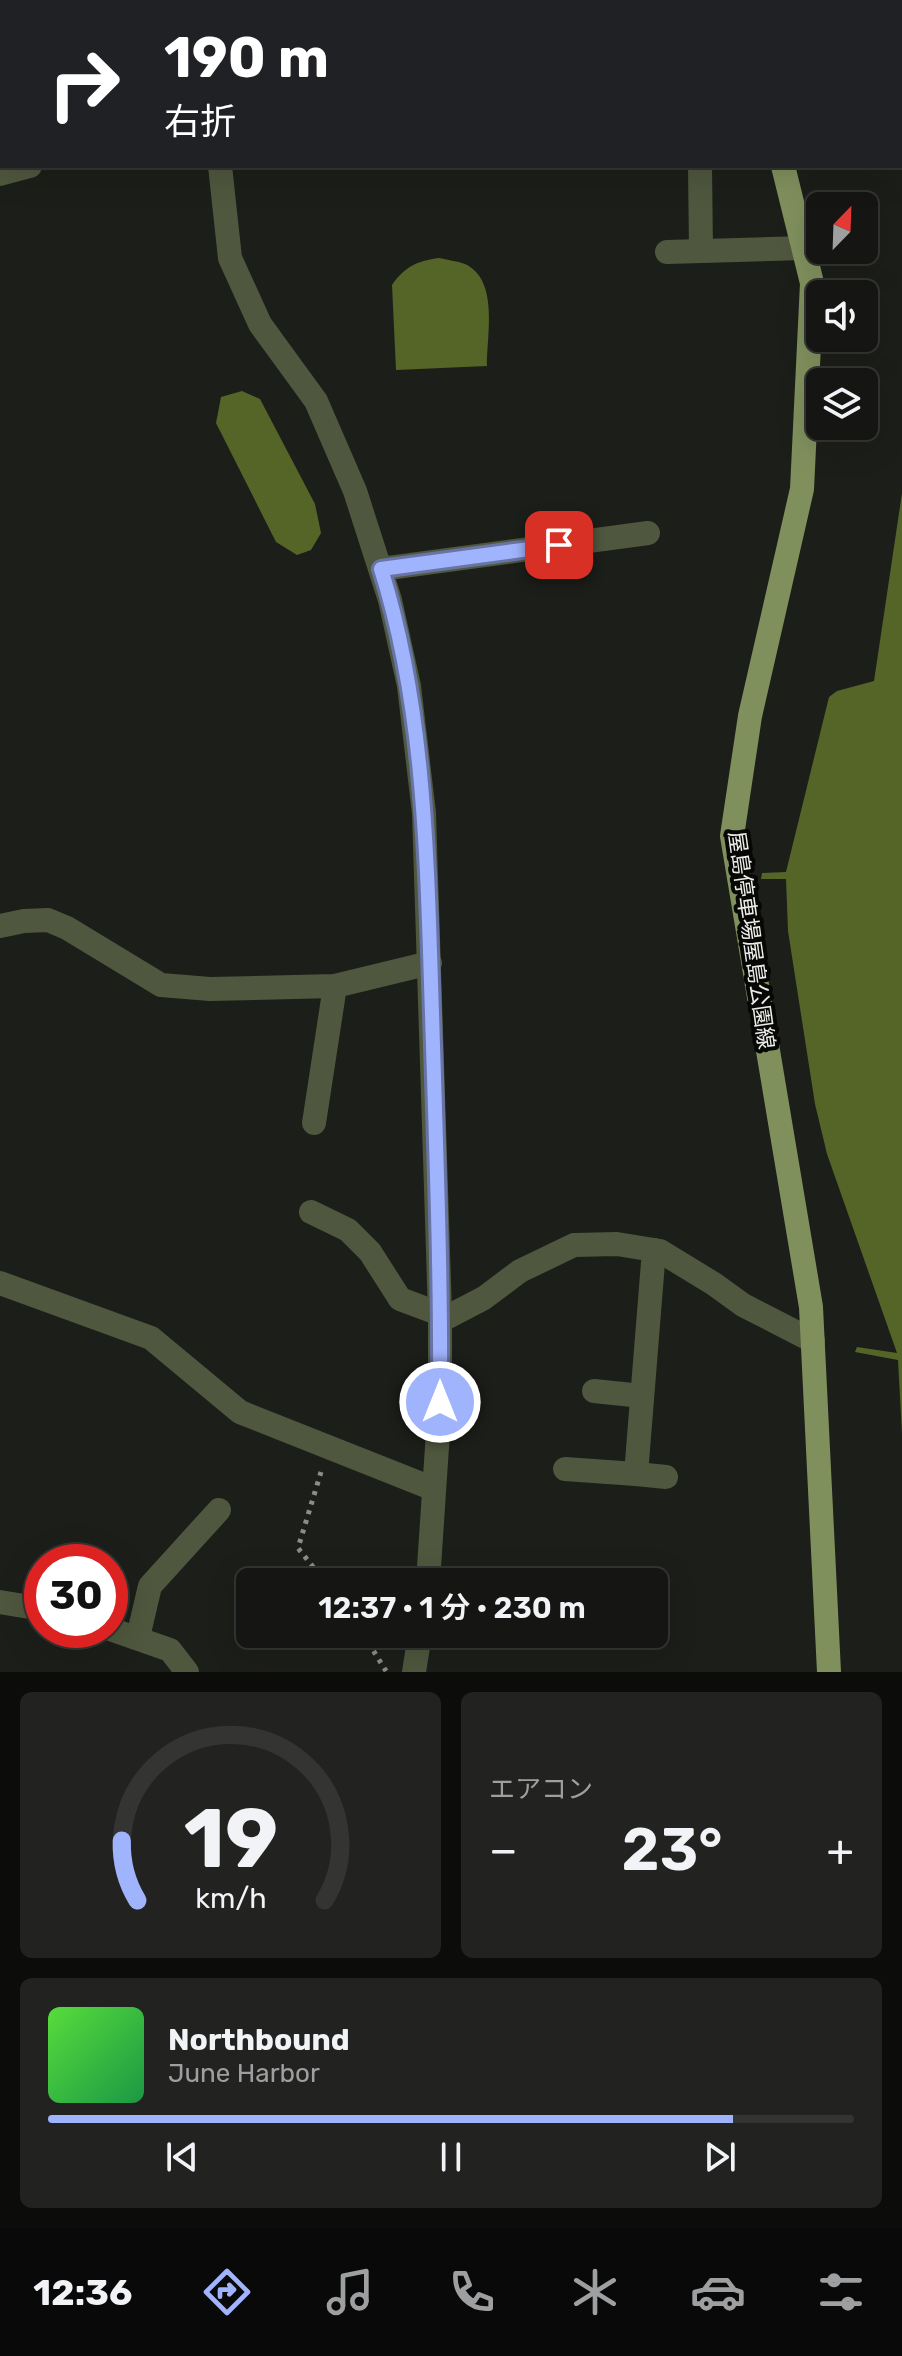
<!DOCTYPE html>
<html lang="ja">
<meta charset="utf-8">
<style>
body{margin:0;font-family:Rubik,"Noto Sans JP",sans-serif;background:#222321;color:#f1f3f6;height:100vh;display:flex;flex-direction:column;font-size:30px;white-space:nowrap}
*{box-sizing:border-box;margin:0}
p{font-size:26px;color:#9d9fa0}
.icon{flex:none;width:44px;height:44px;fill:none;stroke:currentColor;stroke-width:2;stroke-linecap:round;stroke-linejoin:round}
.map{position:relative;height:1672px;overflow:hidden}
.sheet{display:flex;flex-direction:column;gap:20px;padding:20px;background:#0c0c0a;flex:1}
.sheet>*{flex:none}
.guide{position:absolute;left:0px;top:0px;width:902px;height:168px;box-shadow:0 8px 32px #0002,0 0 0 2px #343533;background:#202124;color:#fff;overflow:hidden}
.needle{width:52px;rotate:23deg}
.buttons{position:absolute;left:806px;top:192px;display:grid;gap:16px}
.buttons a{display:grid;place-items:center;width:72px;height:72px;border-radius:12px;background:#151613;box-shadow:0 8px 32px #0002,0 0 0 2px #343533;font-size:40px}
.speed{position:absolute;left:24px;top:1544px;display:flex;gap:16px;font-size:40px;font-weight:700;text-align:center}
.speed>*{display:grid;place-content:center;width:104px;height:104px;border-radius:50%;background:#151613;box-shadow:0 8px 32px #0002,0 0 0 2px #343533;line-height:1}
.speed .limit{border:12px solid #d22;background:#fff;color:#111}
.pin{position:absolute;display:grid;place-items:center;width:68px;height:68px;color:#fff;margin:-34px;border-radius:16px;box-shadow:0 4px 12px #0006}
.me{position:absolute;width:88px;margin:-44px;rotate:0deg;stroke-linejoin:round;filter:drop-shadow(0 0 6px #0008)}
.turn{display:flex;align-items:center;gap:28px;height:168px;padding:0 32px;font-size:36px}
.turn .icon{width:104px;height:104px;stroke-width:2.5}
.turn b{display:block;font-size:56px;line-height:68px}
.big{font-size:60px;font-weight:600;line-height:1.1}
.sheet .card{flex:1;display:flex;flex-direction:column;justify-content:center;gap:12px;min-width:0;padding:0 28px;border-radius:12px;background:#222321}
.sheet .dial{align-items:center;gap:0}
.dial svg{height:208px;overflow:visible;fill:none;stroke:#343533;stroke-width:7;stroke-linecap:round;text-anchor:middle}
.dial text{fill:#f1f3f6;stroke:none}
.song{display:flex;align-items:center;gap:24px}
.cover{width:96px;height:96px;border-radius:12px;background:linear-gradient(135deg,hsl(110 70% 55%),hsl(140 70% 35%))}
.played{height:8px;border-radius:4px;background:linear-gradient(90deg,#a0b3fd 85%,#343533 85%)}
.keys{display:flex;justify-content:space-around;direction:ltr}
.heat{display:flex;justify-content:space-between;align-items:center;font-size:44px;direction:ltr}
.sheet .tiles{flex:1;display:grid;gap:20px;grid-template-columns:1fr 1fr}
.card:last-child{grid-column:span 2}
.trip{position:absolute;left:236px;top:1568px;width:432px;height:80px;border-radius:12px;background:#151613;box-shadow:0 8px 32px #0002,0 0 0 2px #343533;font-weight:600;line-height:80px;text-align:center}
.menu{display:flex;height:128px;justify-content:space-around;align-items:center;background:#080908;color:#9d9fa0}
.menu .icon{width:56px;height:56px}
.menu .current{color:#a0b3fd}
.menu b{font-size:36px;color:#f1f3f6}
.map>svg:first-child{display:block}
.water{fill:#546527}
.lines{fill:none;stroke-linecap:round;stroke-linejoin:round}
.path{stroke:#8c8d89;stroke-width:5;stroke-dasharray:4 6;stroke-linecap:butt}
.minor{stroke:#4f573e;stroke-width:24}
.major{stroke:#80905d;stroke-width:24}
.route-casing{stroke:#6874a4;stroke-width:20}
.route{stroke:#a0b3fd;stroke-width:14}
.labels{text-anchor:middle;stroke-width:8;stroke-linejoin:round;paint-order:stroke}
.street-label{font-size:22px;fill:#edeeea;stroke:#070806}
</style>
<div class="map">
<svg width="902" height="1672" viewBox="0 0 902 1672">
<rect width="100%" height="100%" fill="#1c1e19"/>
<g class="water">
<path d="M439,258C447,260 457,261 465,264C499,280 487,334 487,366L396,370L392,285C405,266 418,261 439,258Z"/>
<path d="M242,391L260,399L315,504L321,533L311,550L297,555L276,542L216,423L221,397Z"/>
<path d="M902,493V1434L898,1360L855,1352L857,1347L897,1353L827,1154L815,1104L788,931L786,879H761L762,873L786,872L829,697L837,691L874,681Z"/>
</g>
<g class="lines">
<g class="path">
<path d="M321,1472L298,1548L325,1582"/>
<path d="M363,1634L386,1671"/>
</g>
<g class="minor">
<path d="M189,0V2"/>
<path d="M579,0V2"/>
<path d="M220,166L230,258L260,324L316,401L355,491L390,600L409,686L424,813L440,1314V1402L428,1582"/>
<path d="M700,166L701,251"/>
<path d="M0,174L30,166"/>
<path d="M667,252L803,248"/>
<path d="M381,569L648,533"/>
<path d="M0,926L24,921L48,920L67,928L161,985L210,989L335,986L430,963"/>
<path d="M314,1123L335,986"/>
<path d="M311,1212L348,1230L370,1252L400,1299L440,1314"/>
<path d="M0,1283L151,1338L240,1412L434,1489"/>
<path d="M440,1321L484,1298L520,1271L574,1245L617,1244L660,1251L714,1284L743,1305L813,1341"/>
<path d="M594,1391L642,1396"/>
<path d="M565,1469L636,1474L654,1250"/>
<path d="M636,1474L666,1477"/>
<path d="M0,1602L42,1609"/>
<path d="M110,1629L170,1650L187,1672"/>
<path d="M138,1637L150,1586L219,1510"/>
<path d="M414,1672L420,1634"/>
</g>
<g class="major">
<path d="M739,0L740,2"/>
<path d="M783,166L812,283L802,489L750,716L732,836L811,1307L829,1672"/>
</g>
</g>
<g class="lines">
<g class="route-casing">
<path id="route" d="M440,1402C441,1273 436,1143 432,1014C427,865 426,712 381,569L559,545"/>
</g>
<use href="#route" class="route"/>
</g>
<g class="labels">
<g class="street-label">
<text transform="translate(752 940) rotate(82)" y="8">屋島停車場屋島公園線</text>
</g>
</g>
</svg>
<div class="buttons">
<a><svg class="needle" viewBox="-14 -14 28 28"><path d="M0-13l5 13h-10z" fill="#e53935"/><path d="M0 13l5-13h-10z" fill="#9d9fa0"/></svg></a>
<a><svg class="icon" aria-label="sound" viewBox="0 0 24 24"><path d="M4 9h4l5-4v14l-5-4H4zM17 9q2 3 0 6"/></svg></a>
<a><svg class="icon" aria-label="layers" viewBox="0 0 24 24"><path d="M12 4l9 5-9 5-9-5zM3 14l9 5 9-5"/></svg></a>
</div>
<div class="speed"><div class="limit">30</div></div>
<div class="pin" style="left:559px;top:545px;background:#d93025"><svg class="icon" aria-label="arrive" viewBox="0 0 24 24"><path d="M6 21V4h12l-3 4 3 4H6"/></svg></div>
<svg class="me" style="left:440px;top:1402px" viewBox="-20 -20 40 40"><circle r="17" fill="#a0b3fd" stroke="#fff" stroke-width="3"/><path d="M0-11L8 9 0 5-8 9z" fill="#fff"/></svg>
<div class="trip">12:37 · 1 分 · 230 m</div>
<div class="guide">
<div class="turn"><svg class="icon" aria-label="right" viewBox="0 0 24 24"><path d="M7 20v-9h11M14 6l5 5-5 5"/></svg><div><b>190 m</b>右折</div></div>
</div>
</div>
<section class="sheet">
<div class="tiles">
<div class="card dial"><svg viewBox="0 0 100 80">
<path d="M14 69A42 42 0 1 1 86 69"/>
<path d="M14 69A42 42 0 0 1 8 46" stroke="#a0b3fd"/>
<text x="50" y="56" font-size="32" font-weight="700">19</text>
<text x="50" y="72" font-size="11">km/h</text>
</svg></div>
<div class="card"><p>エアコン</p>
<div class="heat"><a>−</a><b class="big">23°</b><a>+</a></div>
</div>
<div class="card">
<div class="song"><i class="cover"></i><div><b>Northbound</b><p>June Harbor</p></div></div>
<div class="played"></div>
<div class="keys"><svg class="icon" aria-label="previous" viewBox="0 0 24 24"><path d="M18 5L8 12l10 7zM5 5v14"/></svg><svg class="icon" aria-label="pause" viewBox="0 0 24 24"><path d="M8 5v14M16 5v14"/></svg><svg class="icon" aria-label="next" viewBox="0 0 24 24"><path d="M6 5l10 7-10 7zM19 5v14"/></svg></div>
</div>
</div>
</section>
<nav class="menu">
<b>12:36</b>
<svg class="icon current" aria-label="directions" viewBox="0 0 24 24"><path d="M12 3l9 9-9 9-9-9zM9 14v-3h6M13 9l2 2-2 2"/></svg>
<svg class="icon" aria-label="music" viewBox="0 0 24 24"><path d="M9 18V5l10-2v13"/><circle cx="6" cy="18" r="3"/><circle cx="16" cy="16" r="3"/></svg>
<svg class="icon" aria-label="phone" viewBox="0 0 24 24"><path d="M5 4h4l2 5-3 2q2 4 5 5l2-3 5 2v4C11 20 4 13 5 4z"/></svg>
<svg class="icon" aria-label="climate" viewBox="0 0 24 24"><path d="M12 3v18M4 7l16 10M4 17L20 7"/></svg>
<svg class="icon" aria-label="car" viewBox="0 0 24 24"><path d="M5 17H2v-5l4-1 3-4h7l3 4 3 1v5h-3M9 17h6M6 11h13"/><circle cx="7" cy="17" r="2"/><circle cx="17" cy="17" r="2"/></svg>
<svg class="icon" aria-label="filters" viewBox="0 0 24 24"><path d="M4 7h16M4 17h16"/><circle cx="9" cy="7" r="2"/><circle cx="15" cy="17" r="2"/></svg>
</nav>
